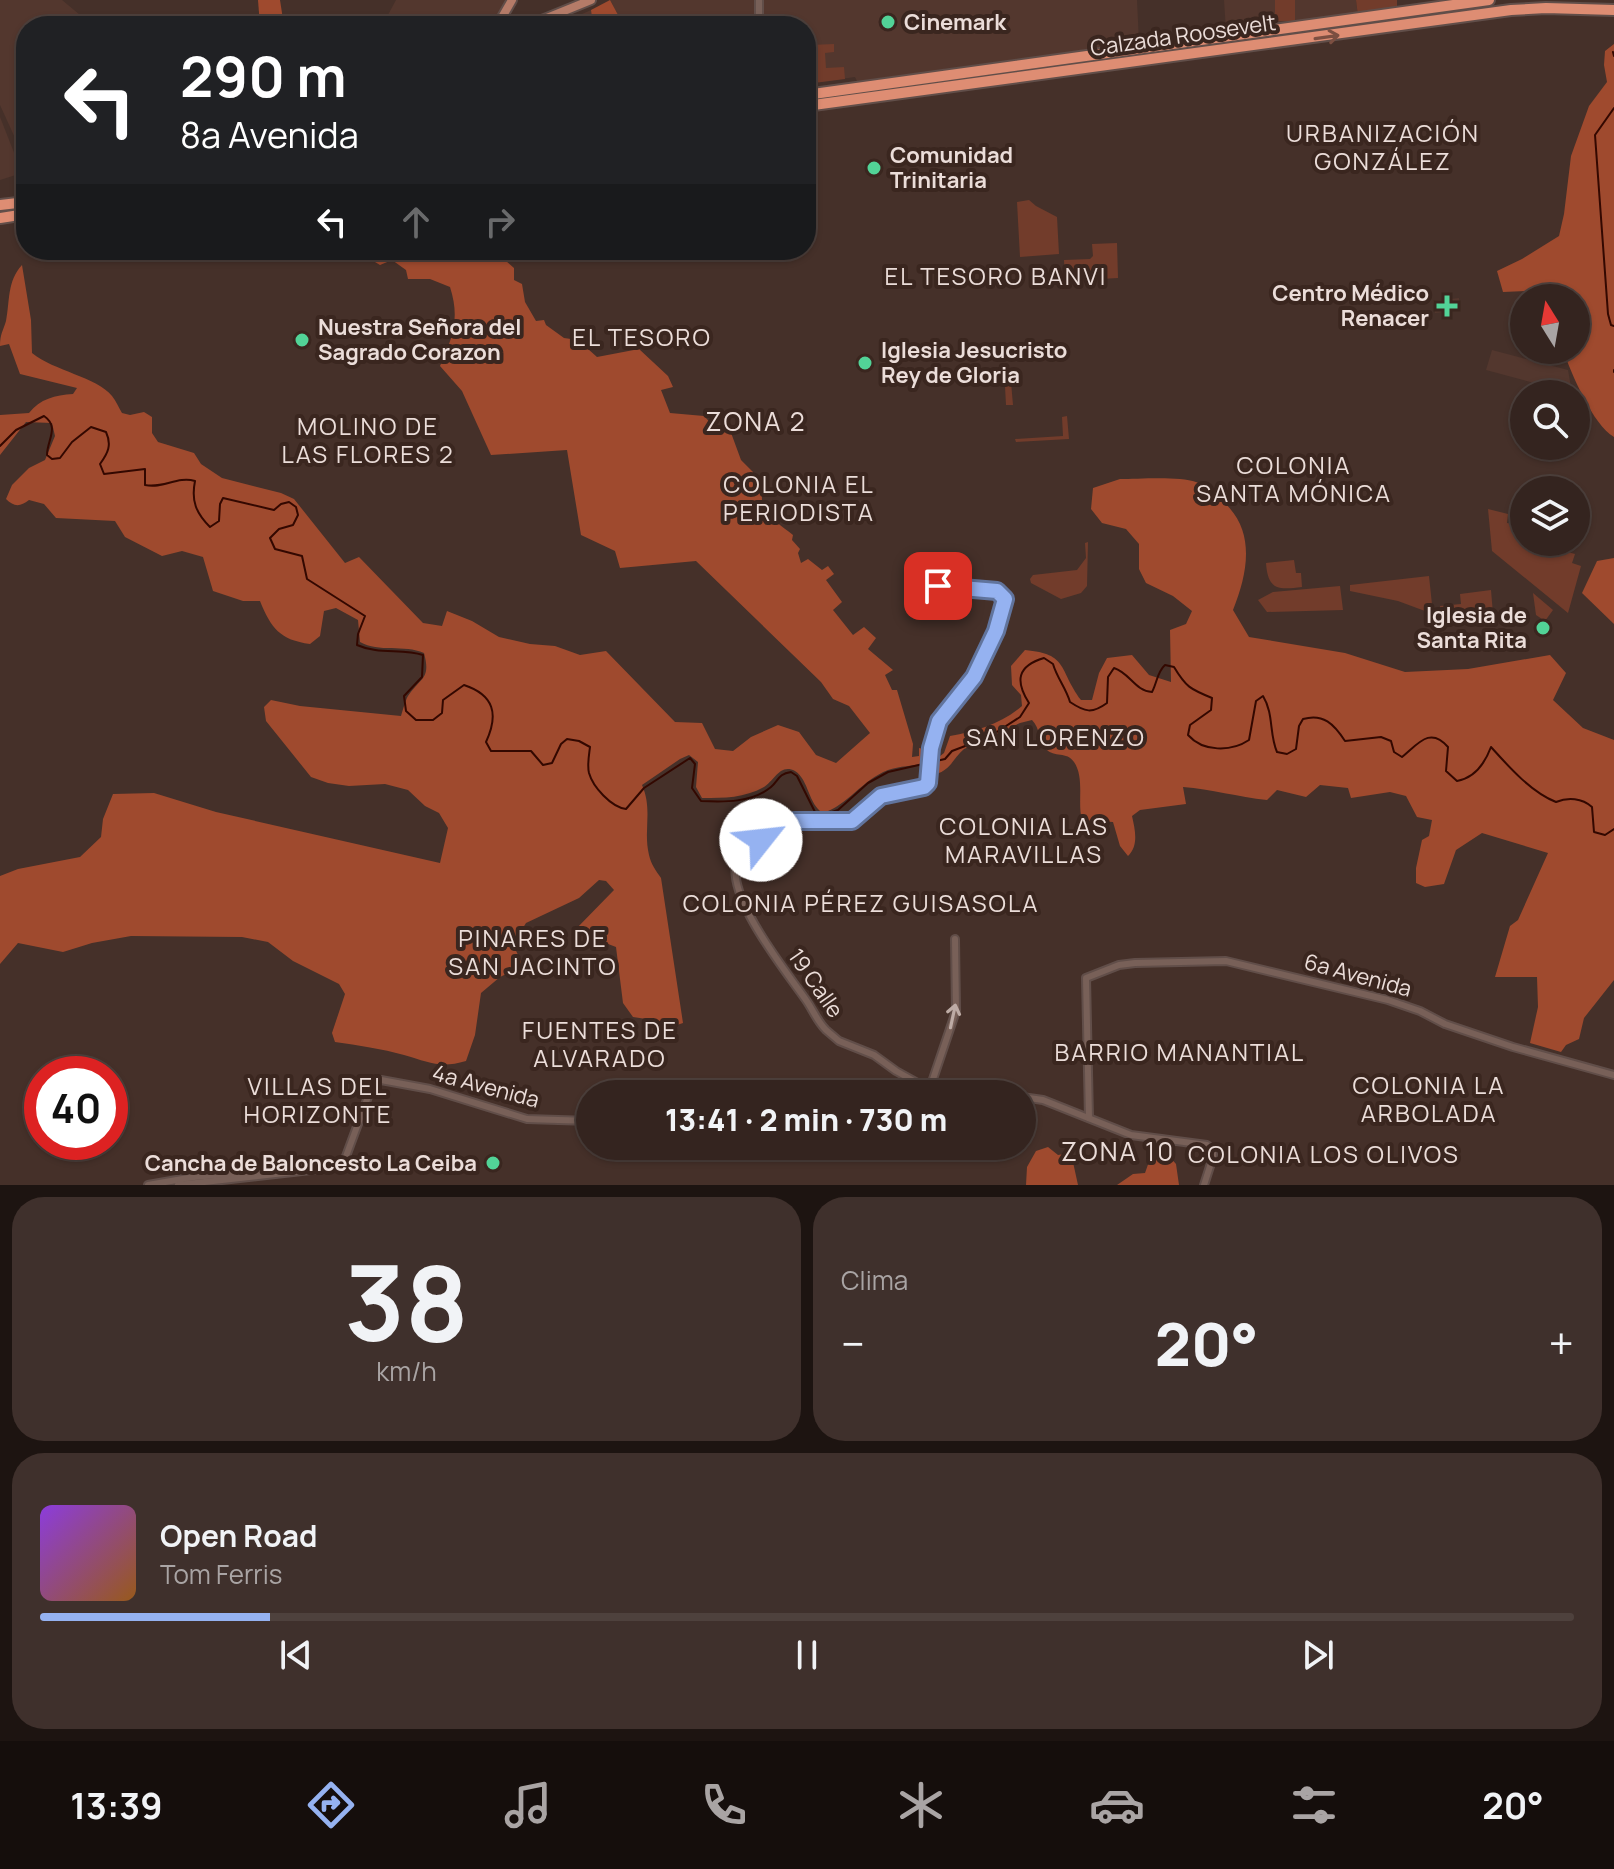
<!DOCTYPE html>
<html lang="es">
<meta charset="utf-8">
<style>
body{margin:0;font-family:Manrope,sans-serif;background:#3f302c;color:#f1f3f6;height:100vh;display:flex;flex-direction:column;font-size:30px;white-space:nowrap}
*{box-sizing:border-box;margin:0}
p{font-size:26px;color:#a9a4a4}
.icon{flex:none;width:44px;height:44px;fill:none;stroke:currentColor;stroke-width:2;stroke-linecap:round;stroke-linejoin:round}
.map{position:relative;height:1185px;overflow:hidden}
.drawer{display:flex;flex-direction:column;gap:12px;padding:12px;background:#1d1411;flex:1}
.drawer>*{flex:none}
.hud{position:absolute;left:16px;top:16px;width:800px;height:244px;border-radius:32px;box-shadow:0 2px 6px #0004,0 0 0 2px #4e413d;background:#202124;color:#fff;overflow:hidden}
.needle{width:52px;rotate:349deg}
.fabs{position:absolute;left:1510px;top:284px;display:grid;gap:16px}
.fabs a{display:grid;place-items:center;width:80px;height:80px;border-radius:50%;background:#34241f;box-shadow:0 2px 6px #0004,0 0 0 2px #4e413d;font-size:40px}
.speed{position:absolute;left:24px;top:1056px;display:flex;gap:16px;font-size:40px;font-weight:700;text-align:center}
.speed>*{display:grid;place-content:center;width:104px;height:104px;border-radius:50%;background:#34241f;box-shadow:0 2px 6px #0004,0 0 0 2px #4e413d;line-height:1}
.speed .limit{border:12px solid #d22;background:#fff;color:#111}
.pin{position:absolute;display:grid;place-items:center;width:68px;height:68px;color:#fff;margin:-34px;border-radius:16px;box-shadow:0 4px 12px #0006}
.me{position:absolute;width:88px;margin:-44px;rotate:61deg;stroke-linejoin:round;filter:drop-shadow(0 0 6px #0008)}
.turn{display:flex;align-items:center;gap:28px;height:168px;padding:0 32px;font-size:36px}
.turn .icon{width:104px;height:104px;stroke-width:2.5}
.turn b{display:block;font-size:56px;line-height:68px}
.lanes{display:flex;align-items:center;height:76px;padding:0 32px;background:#0003;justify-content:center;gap:40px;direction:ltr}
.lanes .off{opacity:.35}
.big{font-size:60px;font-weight:800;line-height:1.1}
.drawer .widget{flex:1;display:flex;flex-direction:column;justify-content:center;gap:12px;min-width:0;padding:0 28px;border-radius:32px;background:#3f302c}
.drawer .dial{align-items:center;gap:0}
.dial b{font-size:104px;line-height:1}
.song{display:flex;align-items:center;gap:24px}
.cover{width:96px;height:96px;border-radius:12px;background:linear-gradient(135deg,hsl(270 70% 55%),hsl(30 70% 35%))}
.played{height:8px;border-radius:4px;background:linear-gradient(90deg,#95b2f1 15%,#4e413d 15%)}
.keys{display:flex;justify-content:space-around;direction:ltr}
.heat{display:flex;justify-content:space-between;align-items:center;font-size:44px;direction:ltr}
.drawer .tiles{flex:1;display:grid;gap:12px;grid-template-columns:1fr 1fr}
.widget:last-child{grid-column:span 2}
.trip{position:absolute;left:576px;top:1080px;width:460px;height:80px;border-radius:40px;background:#34241f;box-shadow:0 2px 6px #0004,0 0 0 2px #4e413d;font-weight:800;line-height:80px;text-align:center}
.dock{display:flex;height:128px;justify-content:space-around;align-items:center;background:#150e0c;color:#a9a4a4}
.dock .icon{width:56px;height:56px}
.dock .selected{color:#95b2f1}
.dock b{font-size:36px;color:#f1f3f6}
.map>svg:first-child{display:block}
.built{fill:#53372e}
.green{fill:#723c2b}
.forest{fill:#9f4a2e}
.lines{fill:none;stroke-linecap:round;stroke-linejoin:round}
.stream{stroke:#330800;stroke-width:2}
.minor-casing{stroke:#614e49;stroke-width:10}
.major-casing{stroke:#614e49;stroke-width:12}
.highway-casing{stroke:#614e49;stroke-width:14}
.minor{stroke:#786058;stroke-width:6}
.major{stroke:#b57b68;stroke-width:8}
.highway{stroke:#de8d73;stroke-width:10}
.oneway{stroke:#7c4f41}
.oneway2{stroke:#bdaba5}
.route-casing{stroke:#61749d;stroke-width:20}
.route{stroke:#95b2f1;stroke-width:14}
.poi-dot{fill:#52d397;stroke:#3a261f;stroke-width:3}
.labels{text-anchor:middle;stroke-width:8;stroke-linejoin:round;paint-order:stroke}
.poi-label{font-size:22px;font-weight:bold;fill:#ebddd9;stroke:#3a261f;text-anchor:start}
.street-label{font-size:22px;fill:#ebddd9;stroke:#3a261f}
.neighbourhood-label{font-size:24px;letter-spacing:2px;fill:#ebddd9;stroke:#3a261f}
.quarter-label{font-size:26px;letter-spacing:2px;fill:#ebddd9;stroke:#3a261f}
</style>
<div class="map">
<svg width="1614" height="1185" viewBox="0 0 1614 1185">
<rect width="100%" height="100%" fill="#453029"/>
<g class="built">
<path d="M0,0H62L80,15L85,26H26V162L0,105Z"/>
<path d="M396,0H512L493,26H382Z"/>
<path d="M610,0H754V26H624Z"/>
<path d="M762,0H1137L1139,42L857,81L855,77L806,84V26H762Z"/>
<path d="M1224,0H1356L1358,16L1226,31Z"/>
<path d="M591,10L593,26H555Z"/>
<path d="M0,117L22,173L0,180Z"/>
<path d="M1459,298L1460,310L1435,313L1433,301Z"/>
<path d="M1492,350L1568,370L1572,393L1486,370Z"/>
</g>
<g class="green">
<rect x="1275" y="0" width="20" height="21"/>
<path d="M1356,0H1397V11L1358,16Z"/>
<path d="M806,40H810L811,45L834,44V52L825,53L826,68L844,67L845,79L806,84Z"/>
<path d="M1029,200L1036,206L1057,217L1059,254L1020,257L1017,202Z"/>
<path d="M1117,243L1118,278L1065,281L1064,260L1090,259L1093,256L1092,244Z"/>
<path d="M1004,368H1018V381L1011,382L1013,405H1006Z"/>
<path d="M1067,416L1069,439L1016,442L1015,439L1063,436L1062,417Z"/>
<path d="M1488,509L1508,514L1507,523L1520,525L1517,537L1524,539V542L1558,549L1560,542H1570L1568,552L1575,554L1572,563L1581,566L1568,613L1492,551Z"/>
<path d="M1088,542L1087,586L1081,593L1061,599L1031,583L1030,579L1033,575L1077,570L1086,558L1085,543Z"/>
<path d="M1294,560L1296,573H1301L1302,587C1278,590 1268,590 1266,563Z"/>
<path d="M1429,576L1433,614L1398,601L1350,591V585Z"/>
<path d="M1340,586L1343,610L1267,612L1258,600L1273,592Z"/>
<path d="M1491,590L1493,614L1441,619L1440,606L1461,604L1460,594Z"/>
<path d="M1533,593L1553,610L1545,621L1536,615Z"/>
</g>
<g class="forest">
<path d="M258,0H280L284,26H260Z"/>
<path d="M610,0L624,26H593L591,10Z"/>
<path d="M1614,44V437C1593,425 1571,373 1563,350H1576V298H1534L1528,291L1503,292L1497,271L1522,259L1559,236L1564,214L1571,156L1589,106L1607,82L1604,65L1605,51Z"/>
<path d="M359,250H497L498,254L514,268V280L522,284L525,302L536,321L544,320L546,325L564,338L578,340L597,357L639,349L668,376L673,387L661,390L670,413L704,416L721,434L730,430L741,460L753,472L754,481L759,482L764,488C755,511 777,522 793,535L792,540L800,549L798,553L801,563L808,559L822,570L828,566L834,574L826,580L842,602L833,610L853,635L864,627L876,638L868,649L893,670L885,675L892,690H897L913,744L912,757L919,756V748L927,750L926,763C914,766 899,766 888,770C862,780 848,805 823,813C808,804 809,780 795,771C780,763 774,781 764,787C744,798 725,798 702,798L696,787L698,762L689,755L680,759L642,785C653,810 643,830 649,855C651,864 656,871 661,878L683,1023L671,1027L666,1022L633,1017L623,1003L616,947L574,931L614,890L606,881L599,880L579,898L526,923L513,944L523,966L500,977L481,993L475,1035L466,1061C440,1069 429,1062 404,1055C382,1049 358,1045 335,1042L332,1033L345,994L339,984L293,961L268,942L242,937L131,936L92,943L63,952L18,943L0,964V876L18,869L80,857L101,837L103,819L113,794L154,793L216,812L440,863L448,828L439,813L425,806L408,790L385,784L349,786L328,783L311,777L266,721L264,707L271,700L300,706L401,716C403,710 405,701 408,696C421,677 431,679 424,653C404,644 379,653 360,642L358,620L336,608L324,611L320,636L310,644C280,640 271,628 260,601H243L213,591L203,557L182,551L162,556L125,537L115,521L56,518L44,504L29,500C20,507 14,507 6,499L12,485L29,468L45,460L55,436L52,423L26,422L0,455V415L29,413C40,399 55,395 73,394L77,388L20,374L9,344L0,346C0,334 3,331 6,321C10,301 7,281 22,265L31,320L32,353C54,371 97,377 112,396C116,401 119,408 122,413L130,415L144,412L152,417V433L158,442L194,453L201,464L222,478L281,493L294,499L345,563L359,557L423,623L442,626L447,611L472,621L499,637L530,644L555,646L580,655L606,651L675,722L702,723L715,749L733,751L751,737L778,725L799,732L816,755L836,763L870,733L849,706L833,699L821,682L696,561L620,568L615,551L581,535L567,450L491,455L462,391L440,366C453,337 460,318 450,287L430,279H408L406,270L392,260L380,265L360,253Z"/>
<path d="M1120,479C1139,479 1180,476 1196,482C1203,484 1210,492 1216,496C1257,525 1249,570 1233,610L1249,637L1345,653L1405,672L1468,669L1550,655L1566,673L1553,700L1583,728L1614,740V980L1584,1018L1579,1039L1566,1045L1561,1052L1530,1043L1538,1007L1537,977H1495L1510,926L1518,920L1548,853L1482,833L1456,850L1444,884L1425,887L1416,883V868L1422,840L1429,836L1432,820L1417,817L1406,796L1390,792L1351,798L1348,788L1320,785L1306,797L1277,790L1267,800C1238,797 1211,789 1183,787L1186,804L1140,810L1132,816C1135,830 1139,845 1128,856L1120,846L1113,822L1082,820C1077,803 1085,778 1074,762C1067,751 1054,758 1046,749C1039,741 1040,728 1032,720L1020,723L964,749C953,758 951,770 936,774L935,760L944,753L950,736C977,731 1001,724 1022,706L1021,695L1012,685L1011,666L1025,650C1069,654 1058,669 1081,700H1092L1099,673L1107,658L1132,655L1149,675L1171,682L1170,630L1186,624L1192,611L1173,596L1146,583L1139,569V544L1126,529L1102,523L1091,509L1093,488Z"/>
<path d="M1614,558V624L1582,593L1597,561Z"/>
<path d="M1048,1147L1058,1155L1071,1153L1078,1185H1026L1027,1167L1036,1151Z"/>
<path d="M1168,1155L1176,1164L1179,1185H1117L1133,1174L1145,1173L1151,1156Z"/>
</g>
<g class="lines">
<g class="stream">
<path d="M1613,52L1614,56"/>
<path d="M1614,108L1595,135L1608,314L1611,325L1614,326"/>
<path d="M1614,370V372"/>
<path d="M0,446L16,430L44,416C60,427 47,440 47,455L52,459L60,458L72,442L91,427L106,432C112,445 108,453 100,464L104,474L145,469V485C163,489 177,476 195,481C191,501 196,513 210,527L219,521L220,504L223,498L274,510L281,504L289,502L296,507L298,515L293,525L279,529L270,538L275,549L302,556L307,579L365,616L358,634L357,645C379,655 402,648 423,655L422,677L404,696L406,711L416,720H433L442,713L443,700L464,685C494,695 499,714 486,742L491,751H531L543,765L552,763L561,744L567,739L579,741L590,747C589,755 587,765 589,773C593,787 611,807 626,809L644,788L690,758L695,764L692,788L701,801C724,802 752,803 771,787C779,780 778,774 791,772L797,776L816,814L823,815L838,810L868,783L888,772L945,759L952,751L989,737L1020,717L1029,703C1015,681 1017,666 1044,658L1053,664C1057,678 1066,688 1070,702C1085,712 1092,714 1107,703L1108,677L1114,668C1130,673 1135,691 1152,692C1157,683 1157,672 1165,665L1174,667C1186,687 1190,689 1212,698L1211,710L1190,725L1188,735C1203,752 1231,752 1249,740L1256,701L1263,696C1274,714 1269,734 1277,752L1287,754L1296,749L1299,726L1303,719C1323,713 1334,724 1345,741L1381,737L1391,741L1394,752L1402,757C1418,744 1430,726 1448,747L1446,771L1457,781C1474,778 1485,763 1491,747C1509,767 1531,792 1556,802C1568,797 1582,798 1592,807L1594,832L1605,835L1614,829"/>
</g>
<g class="minor-casing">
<g id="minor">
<path d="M759,0V26"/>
<path d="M938,586L997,591L1001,593C1011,609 983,664 973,679C963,694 947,706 939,723C929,742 933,763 928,783L924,787L881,796L852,821L805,819L782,824L740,854C717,887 786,971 806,1000C813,1010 817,1021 826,1030L839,1041L874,1055L896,1071L932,1091L971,1094"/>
<path d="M931,1094L932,1082L956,1011L955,939"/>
<path d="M1022,1097L1043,1100L1131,1135L1207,1145L1213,1150V1157L1204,1185"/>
<path d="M1089,1118L1086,978L1119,965L1135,963L1226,961L1388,1000L1420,1011L1445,1024L1513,1047L1614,1075"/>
<path d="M148,1185L194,1177L303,1168"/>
<path d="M178,1185L337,1167L345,1159L372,1086L381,1080L430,1089L527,1119L590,1121"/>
</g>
</g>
<g class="major-casing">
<g id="major">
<path d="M497,26L512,0"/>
<path d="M527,26L591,0"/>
</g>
</g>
<g class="highway-casing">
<g id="highway">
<path d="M806,95L1489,0"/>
<path d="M806,106L1511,10L1546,8L1614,10"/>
<path d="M0,205L26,202"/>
<path d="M0,218L26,214"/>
</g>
</g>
<use href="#minor" class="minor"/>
<use href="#major" class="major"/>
<use href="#highway" class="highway"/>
</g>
<defs><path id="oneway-shaft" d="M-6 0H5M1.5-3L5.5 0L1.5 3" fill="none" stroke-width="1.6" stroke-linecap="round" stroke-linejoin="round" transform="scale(2)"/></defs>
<use class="oneway" href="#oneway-shaft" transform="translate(1327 37) rotate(-8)"/>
<use class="oneway2" href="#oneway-shaft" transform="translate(953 1016) rotate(-78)"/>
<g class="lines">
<g class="route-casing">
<path id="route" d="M761,840L782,824L795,821H852L881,796L924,787L928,783L931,748L939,721L974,677L996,631L1005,599L997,591L938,586"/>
</g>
<use href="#route" class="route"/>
</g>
<g class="poi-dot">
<circle cx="888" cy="22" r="8"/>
<circle cx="874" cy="168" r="8"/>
<path d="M1443 294h8v8h8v8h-8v8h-8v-8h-8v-8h8z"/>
<circle cx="302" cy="340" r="8"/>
<circle cx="865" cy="363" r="8"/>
<circle cx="1543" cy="628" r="8"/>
<circle cx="493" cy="1163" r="8"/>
</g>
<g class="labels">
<g class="poi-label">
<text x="904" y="30">Cinemark</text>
<text x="890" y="163">Comunidad<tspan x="890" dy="25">Trinitaria</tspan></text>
<text x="1429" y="301" text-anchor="end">Centro Médico<tspan x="1429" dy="25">Renacer</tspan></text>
<text x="318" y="335">Nuestra Señora del<tspan x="318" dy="25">Sagrado Corazon</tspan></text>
<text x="881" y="358">Iglesia Jesucristo<tspan x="881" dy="25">Rey de Gloria</tspan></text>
<text x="1527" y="623" text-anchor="end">Iglesia de<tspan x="1527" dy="25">Santa Rita</tspan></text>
<text x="477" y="1171" text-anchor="end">Cancha de Baloncesto La Ceiba</text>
</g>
<g class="street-label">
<text transform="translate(1183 35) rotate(-8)" y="8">Calzada Roosevelt</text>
<text transform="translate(1358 975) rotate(15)" y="8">6a Avenida</text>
<text transform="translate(816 983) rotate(55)" y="8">19 Calle</text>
<text transform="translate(486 1086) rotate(15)" y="8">4a Avenida</text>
</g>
<g class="neighbourhood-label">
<text x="1383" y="142">URBANIZACIÓN<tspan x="1383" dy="28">GONZÁLEZ</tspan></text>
<text x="996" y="285">EL TESORO BANVI</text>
<text x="642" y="346">EL TESORO</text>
<text x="368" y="435">MOLINO DE<tspan x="368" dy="28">LAS FLORES 2</tspan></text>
<text x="1294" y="474">COLONIA<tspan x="1294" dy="28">SANTA MÓNICA</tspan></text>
<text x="799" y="493">COLONIA EL<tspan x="799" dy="28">PERIODISTA</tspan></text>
<text x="1056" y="746">SAN LORENZO</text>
<text x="1024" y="835">COLONIA LAS<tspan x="1024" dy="28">MARAVILLAS</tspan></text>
<text x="861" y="912">COLONIA PÉREZ GUISASOLA</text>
<text x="533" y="947">PINARES DE<tspan x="533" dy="28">SAN JACINTO</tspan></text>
<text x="600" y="1039">FUENTES DE<tspan x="600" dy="28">ALVARADO</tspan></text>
<text x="1180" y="1061">BARRIO MANANTIAL</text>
<text x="1429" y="1094">COLONIA LA<tspan x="1429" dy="28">ARBOLADA</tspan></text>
<text x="318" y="1095">VILLAS DEL<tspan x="318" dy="28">HORIZONTE</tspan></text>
<text x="1324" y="1163">COLONIA LOS OLIVOS</text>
</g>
<g class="quarter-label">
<text x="756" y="431">ZONA 2</text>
<text x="1118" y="1161">ZONA 10</text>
</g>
</g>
</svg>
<div class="fabs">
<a><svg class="needle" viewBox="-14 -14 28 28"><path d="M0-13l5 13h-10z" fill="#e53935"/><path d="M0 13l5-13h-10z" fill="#a9a4a4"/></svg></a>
<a><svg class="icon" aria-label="search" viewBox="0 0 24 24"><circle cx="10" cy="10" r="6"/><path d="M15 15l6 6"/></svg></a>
<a><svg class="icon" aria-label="layers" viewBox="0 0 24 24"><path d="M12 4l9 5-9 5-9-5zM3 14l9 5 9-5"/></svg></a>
</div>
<div class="speed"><div class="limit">40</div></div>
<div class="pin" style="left:938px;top:586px;background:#d93025"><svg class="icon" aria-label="arrive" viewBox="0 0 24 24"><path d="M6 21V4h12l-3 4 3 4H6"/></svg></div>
<svg class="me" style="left:761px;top:840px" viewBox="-20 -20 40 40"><circle r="19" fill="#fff"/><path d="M0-13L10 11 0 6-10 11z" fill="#95b2f1"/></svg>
<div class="trip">13:41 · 2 min · 730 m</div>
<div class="hud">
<div class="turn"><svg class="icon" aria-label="left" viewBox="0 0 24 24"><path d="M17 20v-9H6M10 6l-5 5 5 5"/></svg><div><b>290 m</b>8a Avenida</div></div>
<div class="lanes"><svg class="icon" aria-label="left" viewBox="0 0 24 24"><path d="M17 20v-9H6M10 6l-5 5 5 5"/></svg><svg class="icon off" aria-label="ahead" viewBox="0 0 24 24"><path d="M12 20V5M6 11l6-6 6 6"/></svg><svg class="icon off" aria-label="right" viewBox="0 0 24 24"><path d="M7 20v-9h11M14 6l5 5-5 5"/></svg></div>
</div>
</div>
<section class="drawer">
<div class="tiles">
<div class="widget dial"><b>38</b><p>km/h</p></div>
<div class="widget"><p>Clima</p>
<div class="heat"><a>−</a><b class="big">20°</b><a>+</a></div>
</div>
<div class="widget">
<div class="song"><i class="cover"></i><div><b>Open Road</b><p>Tom Ferris</p></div></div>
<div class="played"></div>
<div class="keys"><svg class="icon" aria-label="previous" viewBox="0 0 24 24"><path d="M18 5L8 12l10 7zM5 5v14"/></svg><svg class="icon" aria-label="pause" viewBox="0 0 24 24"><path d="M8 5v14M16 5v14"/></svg><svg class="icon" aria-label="next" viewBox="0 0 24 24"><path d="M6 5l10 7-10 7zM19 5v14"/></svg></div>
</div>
</div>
</section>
<nav class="dock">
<b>13:39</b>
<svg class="icon selected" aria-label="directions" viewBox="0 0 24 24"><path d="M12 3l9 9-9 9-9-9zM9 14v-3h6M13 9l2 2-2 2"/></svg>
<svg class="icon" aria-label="music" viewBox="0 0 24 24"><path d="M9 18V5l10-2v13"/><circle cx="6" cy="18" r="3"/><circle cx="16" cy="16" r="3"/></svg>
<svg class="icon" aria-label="phone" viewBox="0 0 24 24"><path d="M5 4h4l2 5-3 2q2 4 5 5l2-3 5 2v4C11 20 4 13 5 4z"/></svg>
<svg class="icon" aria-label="climate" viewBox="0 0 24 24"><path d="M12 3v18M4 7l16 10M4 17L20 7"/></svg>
<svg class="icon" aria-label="car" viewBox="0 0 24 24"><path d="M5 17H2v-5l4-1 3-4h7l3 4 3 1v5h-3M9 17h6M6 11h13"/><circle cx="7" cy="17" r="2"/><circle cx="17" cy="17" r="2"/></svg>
<svg class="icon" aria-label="filters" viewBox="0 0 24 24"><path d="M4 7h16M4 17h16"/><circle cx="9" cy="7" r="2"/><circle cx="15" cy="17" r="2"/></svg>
<b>20°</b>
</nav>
